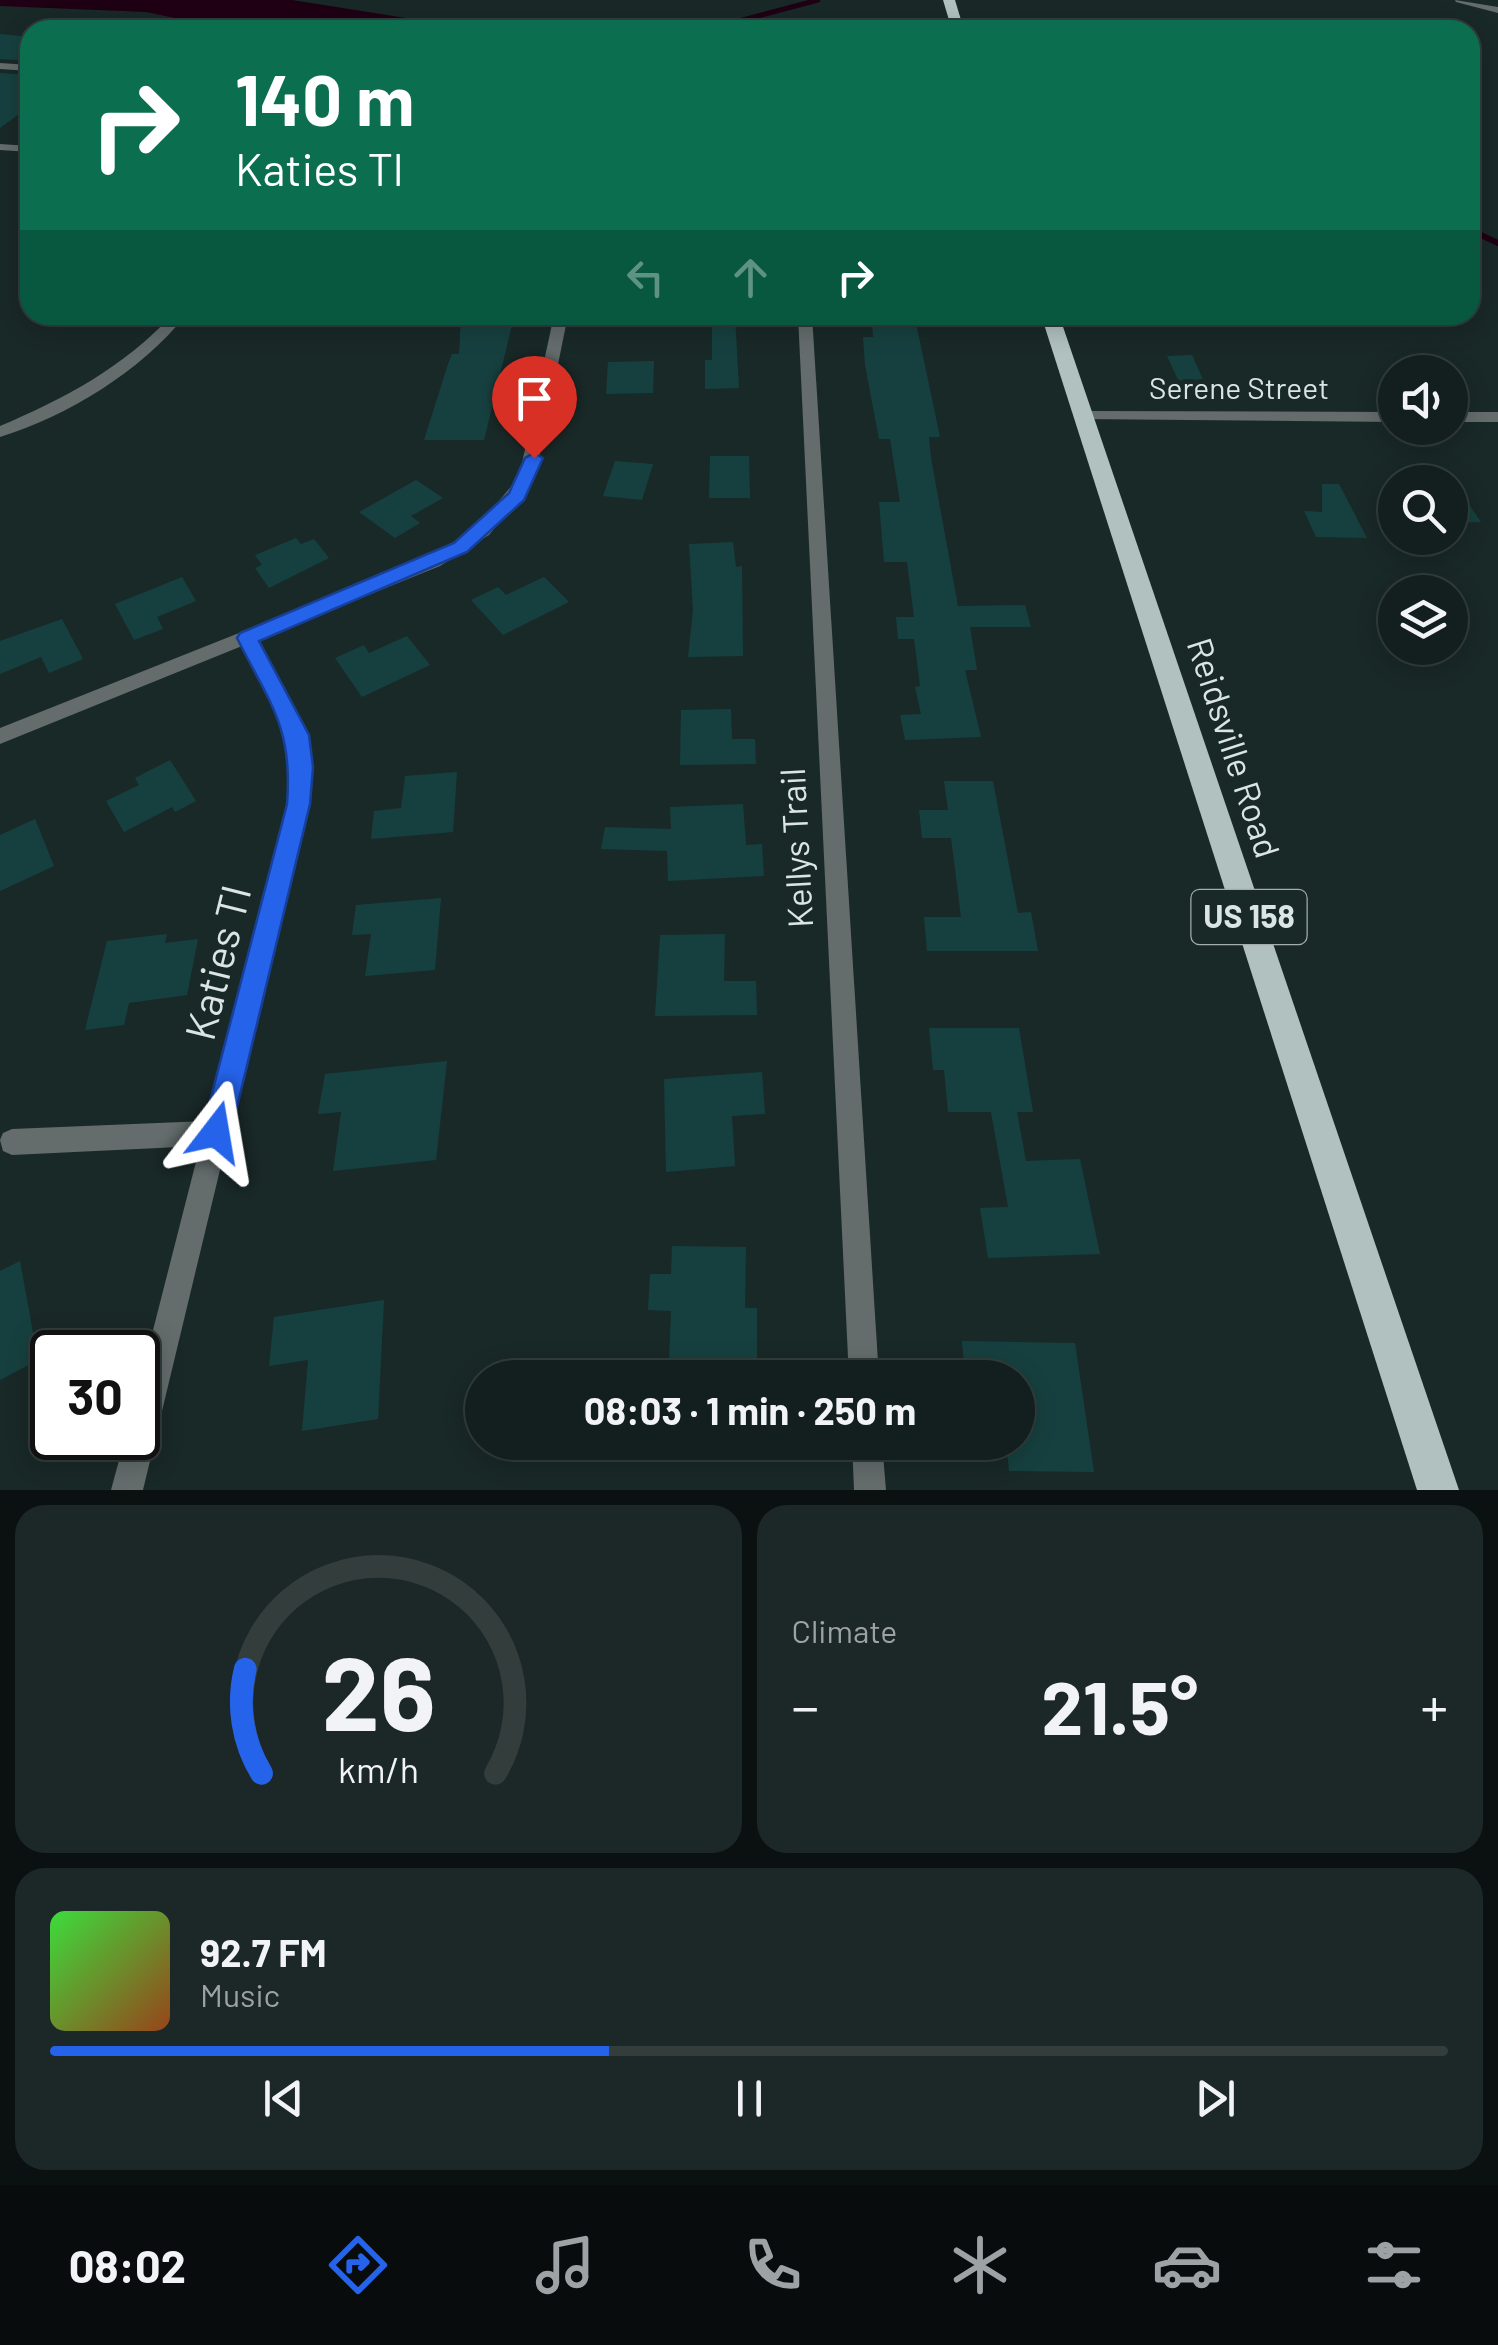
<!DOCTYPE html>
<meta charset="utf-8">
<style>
body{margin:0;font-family:Barlow,sans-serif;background:#1c2727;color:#f1f3f6;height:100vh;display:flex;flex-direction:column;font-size:38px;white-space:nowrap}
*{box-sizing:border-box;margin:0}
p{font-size:32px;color:#9da2a4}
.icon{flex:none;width:55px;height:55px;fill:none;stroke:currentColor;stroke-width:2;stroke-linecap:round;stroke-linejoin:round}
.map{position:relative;height:1490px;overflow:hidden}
.drawer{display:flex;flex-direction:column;gap:15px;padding:15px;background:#0a1110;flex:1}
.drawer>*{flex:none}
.guide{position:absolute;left:20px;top:20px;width:1460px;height:305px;border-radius:30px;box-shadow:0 5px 25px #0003,0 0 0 2px #323d3c;background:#0b6e4f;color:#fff;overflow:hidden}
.fabs{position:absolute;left:1378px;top:355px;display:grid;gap:20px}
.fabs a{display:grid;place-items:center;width:90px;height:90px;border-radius:50%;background:#131f1e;box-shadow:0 5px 25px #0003,0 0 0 2px #323d3c;font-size:50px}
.speed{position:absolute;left:30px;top:1330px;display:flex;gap:20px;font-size:50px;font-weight:700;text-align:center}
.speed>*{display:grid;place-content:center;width:130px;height:130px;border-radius:50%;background:#131f1e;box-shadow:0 5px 25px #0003,0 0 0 2px #323d3c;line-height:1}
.speed .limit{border:5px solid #111;border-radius:15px;background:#fff;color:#111}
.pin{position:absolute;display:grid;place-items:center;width:85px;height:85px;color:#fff;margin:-102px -42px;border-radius:50% 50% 50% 0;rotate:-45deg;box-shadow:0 0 10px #0007}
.pin .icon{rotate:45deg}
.me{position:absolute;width:110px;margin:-55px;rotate:14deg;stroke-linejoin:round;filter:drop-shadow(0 0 8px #0008)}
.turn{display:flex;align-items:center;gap:35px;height:210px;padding:0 50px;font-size:45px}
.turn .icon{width:130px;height:130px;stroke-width:2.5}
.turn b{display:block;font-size:70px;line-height:85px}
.lanes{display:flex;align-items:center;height:95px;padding:0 50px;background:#0003;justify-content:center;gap:50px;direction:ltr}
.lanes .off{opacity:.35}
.big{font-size:75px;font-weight:700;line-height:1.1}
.drawer .widget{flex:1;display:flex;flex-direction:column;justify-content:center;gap:15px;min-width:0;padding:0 35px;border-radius:30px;background:#1c2727}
.drawer .dial{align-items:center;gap:0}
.dial svg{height:260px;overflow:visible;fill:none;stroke:#323d3c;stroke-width:7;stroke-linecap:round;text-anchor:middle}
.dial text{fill:#f1f3f6;stroke:none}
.song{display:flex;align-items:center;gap:30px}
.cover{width:120px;height:120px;border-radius:15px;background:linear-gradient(135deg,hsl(120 70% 55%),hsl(20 70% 35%))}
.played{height:10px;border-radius:5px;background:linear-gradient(90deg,#2563eb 40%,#323d3c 40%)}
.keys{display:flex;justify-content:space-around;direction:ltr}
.heat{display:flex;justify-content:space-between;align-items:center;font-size:55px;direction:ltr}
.drawer .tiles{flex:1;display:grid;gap:15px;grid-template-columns:1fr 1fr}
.widget:last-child{grid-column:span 2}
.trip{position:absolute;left:465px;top:1360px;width:570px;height:100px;border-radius:50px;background:#131f1e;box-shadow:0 5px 25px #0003,0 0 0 2px #323d3c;font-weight:700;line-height:100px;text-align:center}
.dock{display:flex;height:160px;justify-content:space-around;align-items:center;background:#080c0c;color:#9da2a4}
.dock .icon{width:70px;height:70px}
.dock .current{color:#2563eb}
.dock b{font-size:45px;color:#f1f3f6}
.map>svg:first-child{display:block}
.water{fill:#1f0014}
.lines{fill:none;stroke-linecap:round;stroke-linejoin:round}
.stream-far1{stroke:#1f0014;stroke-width:5}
.stream{stroke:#1f0014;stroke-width:6}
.building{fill:#16403f}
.minor{fill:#646c6c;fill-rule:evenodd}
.trunk{fill:#b0c1c0;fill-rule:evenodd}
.route{fill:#2563eb;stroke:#184099;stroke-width:2.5}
.labels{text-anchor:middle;stroke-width:10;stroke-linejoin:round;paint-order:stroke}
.far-street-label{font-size:30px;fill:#dce5e5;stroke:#192928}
.shield{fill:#192928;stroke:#a2adac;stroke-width:2.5}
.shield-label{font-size:32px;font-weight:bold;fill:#dce5e5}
.street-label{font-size:35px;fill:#dce5e5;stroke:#192928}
.near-street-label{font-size:42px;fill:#dce5e5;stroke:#192928}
</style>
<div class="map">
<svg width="1498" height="1490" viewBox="0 0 1498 1490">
<rect width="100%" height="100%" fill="#192928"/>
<path class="water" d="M0,0H292L406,18L391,30H232L146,12L0,6Z"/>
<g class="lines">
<path class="stream-far1" d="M705,30L818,0"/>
<path class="stream" d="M1470,230L1498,243"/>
</g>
<g class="building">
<path d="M0,34L30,37V61L0,59Z"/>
<path d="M0,73L30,75V106L0,128Z"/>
<path d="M461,315H499L500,322L513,321L484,440H424L448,364L452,354H459Z"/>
<path d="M712,315H735L739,388L705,389V360H712Z"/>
<path d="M872,323H916L940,437H929L931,458L958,606L1025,605L1031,627H970L977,670H965L981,737L905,740L900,715L921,714L915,687L920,686L914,639H898L896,617H914L907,562H884L879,502H900L890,439H879L865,365L863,337H873Z"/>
<path d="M1192,355L1205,384H1180L1167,356Z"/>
<path d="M654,361L653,393L606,394L608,362Z"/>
<path d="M710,456H749L750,498H709Z"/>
<path d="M615,461L653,464L642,500L603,496Z"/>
<path d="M1450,477L1481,522L1450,523Z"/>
<path d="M416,480L443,498L411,516L420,523L395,538L359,512Z"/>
<path d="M1322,484H1339L1367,538L1316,537L1304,511L1322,512Z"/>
<path d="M296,538L301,544L314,539L329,558L269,588L255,568L262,565L255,555Z"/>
<path d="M733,542L736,567L742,566L743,656L688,657L693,610L689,544Z"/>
<path d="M182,577L196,601L157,617L163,629L134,640L115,604Z"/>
<path d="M544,577L569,602L503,635L471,600L498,587L506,595Z"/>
<path d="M62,619L83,659L49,673L41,657L0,674V641Z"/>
<path d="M407,636L430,665L362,697L335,658L364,645L369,653Z"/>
<path d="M731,709L732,739H755L756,764L680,765L681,710Z"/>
<path d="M170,760L196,801L175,812L172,807L124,832L106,801L139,785L135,778Z"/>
<path d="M457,772L453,832L371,839L374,811L401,808L405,776Z"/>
<path d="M944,781H993L1018,913L1031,912L1038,951H927L924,917H961L951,838H922L919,810H948Z"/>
<path d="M743,804L746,845L762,844L764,876L668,881L667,851L601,849L605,827L671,829L670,807Z"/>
<path d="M35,819L54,866L0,891V835Z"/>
<path d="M441,898L435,970L365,976L371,934L352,935L356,905Z"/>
<path d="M167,934L165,943L198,939L187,995L129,1003L124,1025L85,1030L107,941Z"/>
<path d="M725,934L724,981H756L757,1015L655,1016L660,935Z"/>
<path d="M929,1028H1019L1033,1112H1017L1026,1161L1080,1159L1100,1254L988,1258L980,1208L1008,1207L991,1112H948L944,1070H933Z"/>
<path d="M447,1061L436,1160L333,1171L341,1112L318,1114L325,1074Z"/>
<path d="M762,1072L765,1114L732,1116L735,1166L666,1172L664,1079Z"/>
<path d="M672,1246L746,1247L745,1308H757V1358H669L671,1311L648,1310L650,1274H671Z"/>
<path d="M20,1261L38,1360L0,1380V1271Z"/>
<path d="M384,1300L378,1419L302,1431L308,1360L269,1366L274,1317Z"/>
<path d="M962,1341L1075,1343L1094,1472L1009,1471L1006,1442H1018V1378H965Z"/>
</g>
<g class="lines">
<g class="minor">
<path d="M1455,0L1498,7V13L1456,2Z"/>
<path d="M0,63L30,65V71L0,69Z"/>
<path d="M0,144L30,146V152L0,150Z"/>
<path d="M172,315H186C141,371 68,416 0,437V426C64,399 124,367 172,315Z"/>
<path d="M554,315H568L535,478L489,535L440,566L257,640L308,735V804L143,1490H111L125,1438H138V1389L200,1146L12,1155L3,1151L0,1140L3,1133L12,1129L206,1121L288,804V735L242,646L0,744V728L428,558L477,527L519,477Z"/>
<path d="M798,315H812L879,1378H849Z"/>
<path d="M1083,411L1395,412V422L1078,419V413Z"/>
<rect x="1450" y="412" width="48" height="10"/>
<path d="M852,1442H882L886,1490H854Z"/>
</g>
<g class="trunk">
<path d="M943,0H955L964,30H952Z"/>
<path d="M1041,315H1059L1459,1490H1417Z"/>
</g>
</g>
<path class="route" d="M534,453L543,458L524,500L467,552L259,641L309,735L313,767L310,804L231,1132L227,1143L216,1147L206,1143L202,1132L287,804C293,727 270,704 237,638L240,633L454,543L509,493L525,458Z"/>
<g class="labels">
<g class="far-street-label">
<text x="1239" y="399">Serene Street</text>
</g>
<rect class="shield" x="1191.5" y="890" width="115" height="54" rx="8"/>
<g class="shield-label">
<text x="1249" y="928">US 158</text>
</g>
<g class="street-label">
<text transform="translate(1233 748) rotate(72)" y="12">Reidsville Road</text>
<text transform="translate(797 848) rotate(-93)" y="12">Kellys Trail</text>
</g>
<g class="near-street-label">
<text transform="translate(218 963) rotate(-76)" y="15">Katies Tl</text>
</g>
</g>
</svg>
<div class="fabs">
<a><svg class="icon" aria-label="sound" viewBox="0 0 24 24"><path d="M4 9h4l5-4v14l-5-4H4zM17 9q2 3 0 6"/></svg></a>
<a><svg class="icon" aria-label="search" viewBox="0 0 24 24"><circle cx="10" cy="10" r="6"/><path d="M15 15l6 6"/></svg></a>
<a><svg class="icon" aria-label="layers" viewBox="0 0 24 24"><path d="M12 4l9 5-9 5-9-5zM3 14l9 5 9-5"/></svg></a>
</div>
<div class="speed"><div class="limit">30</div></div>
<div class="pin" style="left:534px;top:458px;background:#d93025"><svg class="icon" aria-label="arrive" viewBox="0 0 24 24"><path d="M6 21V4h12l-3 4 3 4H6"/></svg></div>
<svg class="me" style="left:216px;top:1132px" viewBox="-20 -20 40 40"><path d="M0-17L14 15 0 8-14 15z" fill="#2563eb" stroke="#fff" stroke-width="4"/></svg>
<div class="trip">08:03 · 1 min · 250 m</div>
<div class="guide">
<div class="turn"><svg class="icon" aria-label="right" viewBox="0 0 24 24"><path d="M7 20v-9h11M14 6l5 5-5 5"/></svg><div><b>140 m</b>Katies Tl</div></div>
<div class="lanes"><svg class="icon off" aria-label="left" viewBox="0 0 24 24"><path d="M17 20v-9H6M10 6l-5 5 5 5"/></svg><svg class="icon off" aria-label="ahead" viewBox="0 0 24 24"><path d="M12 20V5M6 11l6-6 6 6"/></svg><svg class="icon" aria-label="right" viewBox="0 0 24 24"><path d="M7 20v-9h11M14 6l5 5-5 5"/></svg></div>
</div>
</div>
<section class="drawer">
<div class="tiles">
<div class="widget dial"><svg viewBox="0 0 100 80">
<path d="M14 69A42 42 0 1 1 86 69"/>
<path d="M14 69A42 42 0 0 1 9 37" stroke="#2563eb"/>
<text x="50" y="56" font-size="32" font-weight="700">26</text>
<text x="50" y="72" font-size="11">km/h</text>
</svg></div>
<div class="widget"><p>Climate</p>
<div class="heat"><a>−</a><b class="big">21.5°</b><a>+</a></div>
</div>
<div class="widget">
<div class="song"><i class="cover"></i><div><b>92.7 FM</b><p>Music</p></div></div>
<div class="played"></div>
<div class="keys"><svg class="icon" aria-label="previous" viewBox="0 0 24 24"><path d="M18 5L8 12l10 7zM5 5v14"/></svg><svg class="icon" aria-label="pause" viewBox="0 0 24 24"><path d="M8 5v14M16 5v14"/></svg><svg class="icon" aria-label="next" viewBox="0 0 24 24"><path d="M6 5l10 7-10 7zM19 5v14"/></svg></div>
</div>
</div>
</section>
<nav class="dock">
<b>08:02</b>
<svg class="icon current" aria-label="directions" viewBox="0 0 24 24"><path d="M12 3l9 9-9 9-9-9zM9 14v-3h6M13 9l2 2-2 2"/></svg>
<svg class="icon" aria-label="music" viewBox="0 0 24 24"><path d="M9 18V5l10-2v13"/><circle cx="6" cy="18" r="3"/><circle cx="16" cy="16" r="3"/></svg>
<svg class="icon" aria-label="phone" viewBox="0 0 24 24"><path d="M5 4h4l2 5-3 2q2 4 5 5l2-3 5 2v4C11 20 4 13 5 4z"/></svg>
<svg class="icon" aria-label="climate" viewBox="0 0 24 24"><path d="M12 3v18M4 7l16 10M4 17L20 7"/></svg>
<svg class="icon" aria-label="car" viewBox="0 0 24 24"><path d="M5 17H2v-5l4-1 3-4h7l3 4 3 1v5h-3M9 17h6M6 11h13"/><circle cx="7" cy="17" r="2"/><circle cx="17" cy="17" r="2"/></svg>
<svg class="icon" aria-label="filters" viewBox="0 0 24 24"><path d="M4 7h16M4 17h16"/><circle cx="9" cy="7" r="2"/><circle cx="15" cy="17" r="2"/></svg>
</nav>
